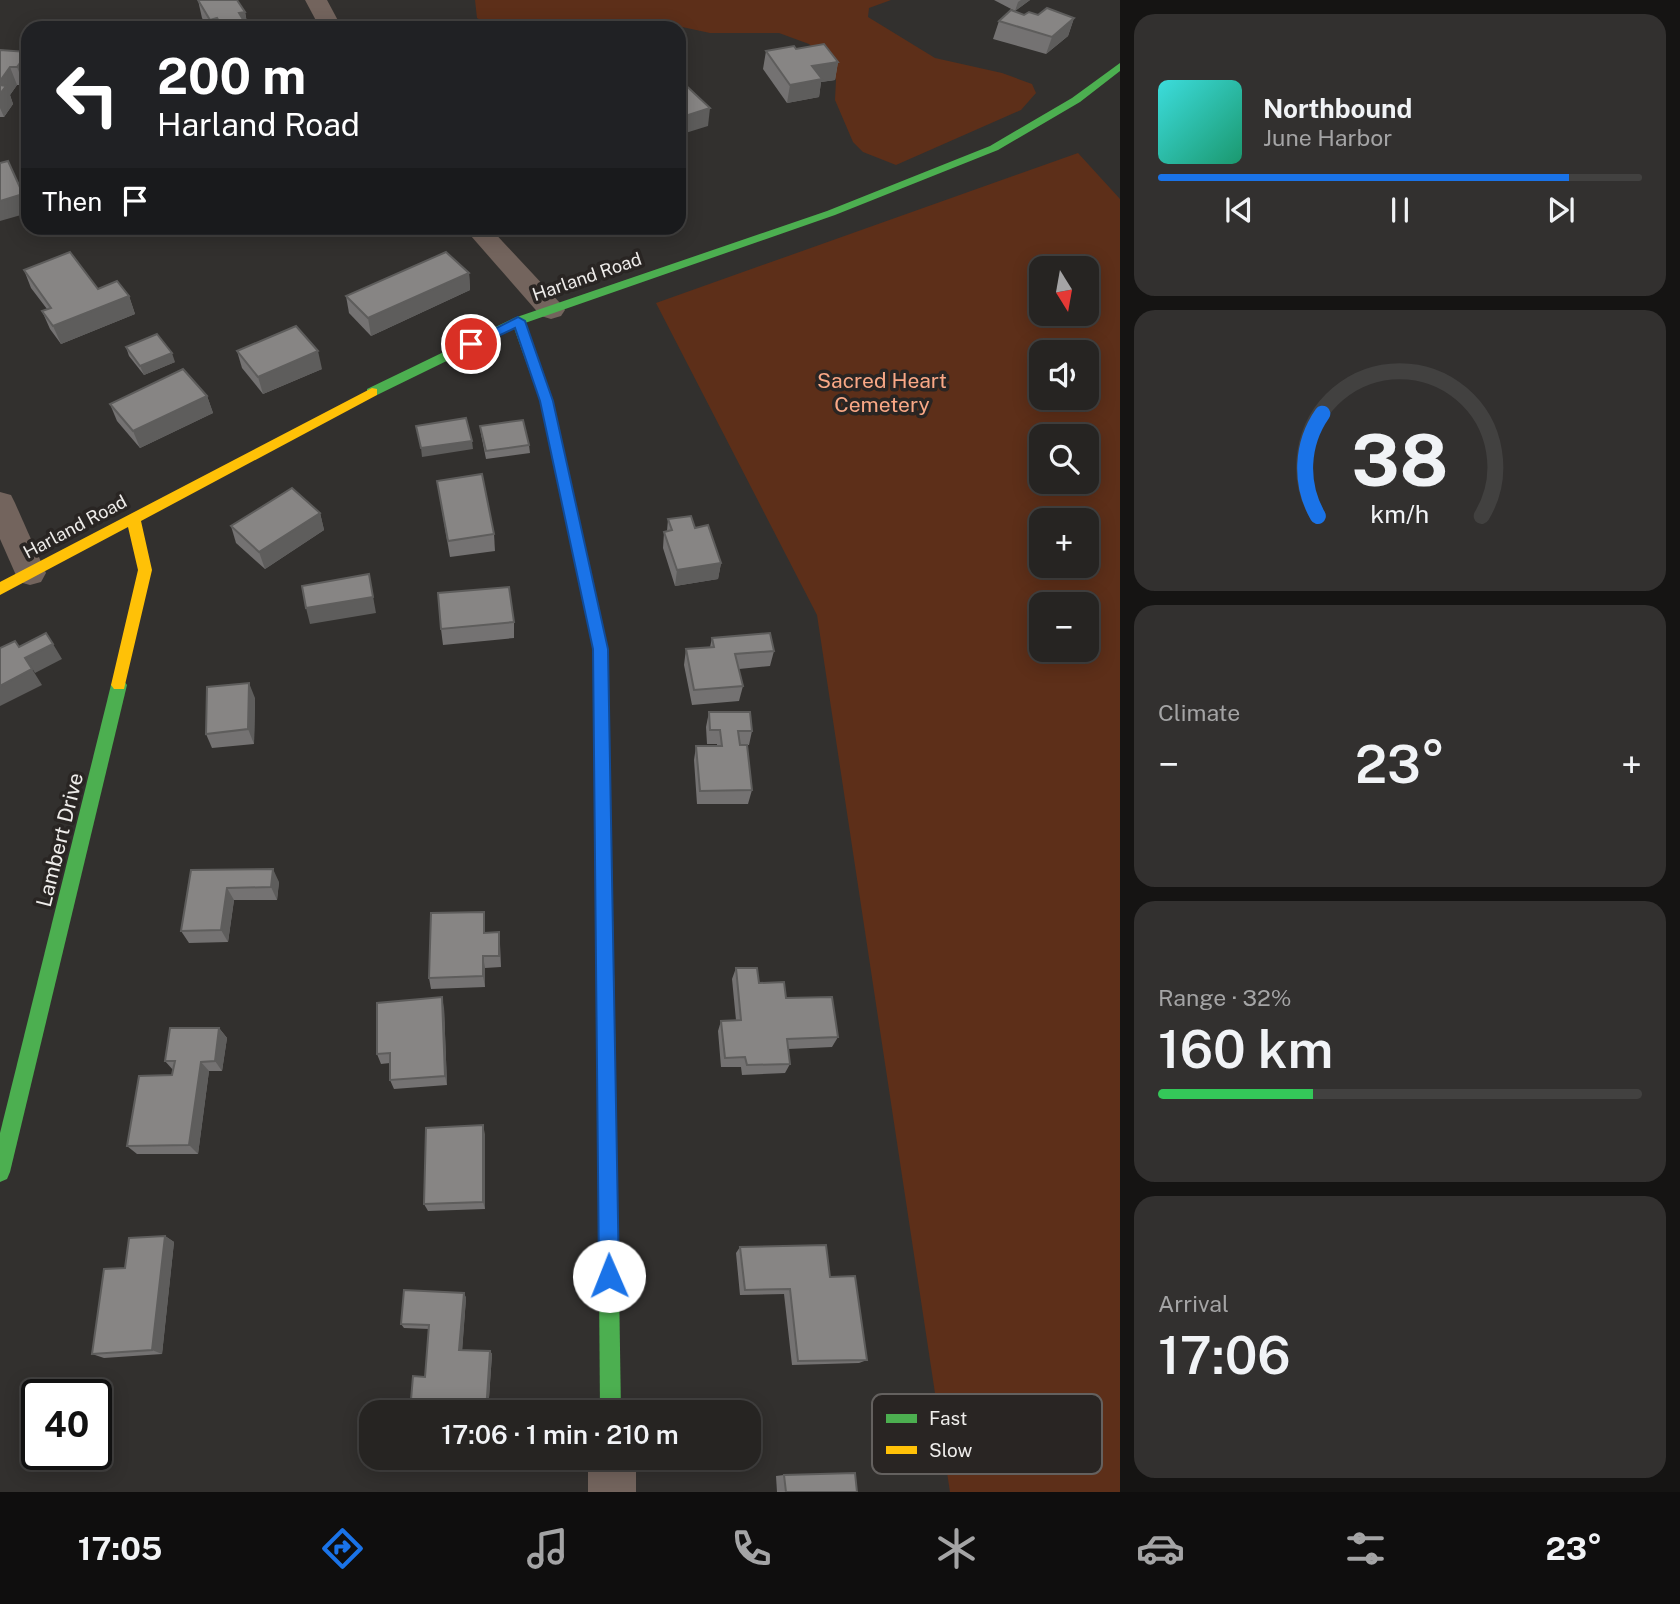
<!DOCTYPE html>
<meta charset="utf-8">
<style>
body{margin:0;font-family:"Public Sans",sans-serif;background:#32302f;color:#f1f3f6;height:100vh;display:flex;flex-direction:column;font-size:26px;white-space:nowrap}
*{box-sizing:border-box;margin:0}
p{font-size:23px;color:#a4a4a5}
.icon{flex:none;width:38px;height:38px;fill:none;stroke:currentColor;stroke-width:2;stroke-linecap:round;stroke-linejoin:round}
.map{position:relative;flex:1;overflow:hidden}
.panel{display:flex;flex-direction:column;gap:14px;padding:14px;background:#151413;width:560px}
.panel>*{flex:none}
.top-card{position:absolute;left:21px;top:21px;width:665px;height:214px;border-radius:21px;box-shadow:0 4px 18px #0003,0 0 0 2px #424140;background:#202124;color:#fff;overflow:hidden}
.needle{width:46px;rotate:169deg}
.controls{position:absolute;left:1029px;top:256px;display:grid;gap:14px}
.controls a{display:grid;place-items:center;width:70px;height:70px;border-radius:14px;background:#262422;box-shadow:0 4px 18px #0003,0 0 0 2px #424140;font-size:35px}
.speed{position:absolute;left:21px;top:1379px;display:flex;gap:14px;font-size:35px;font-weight:700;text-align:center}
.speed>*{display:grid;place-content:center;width:91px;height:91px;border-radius:50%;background:#262422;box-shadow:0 4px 18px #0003,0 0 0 2px #424140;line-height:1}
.speed .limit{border:4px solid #111;border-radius:10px;background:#fff;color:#111}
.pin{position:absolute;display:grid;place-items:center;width:60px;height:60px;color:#fff;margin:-30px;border:4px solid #fff;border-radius:50%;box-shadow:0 2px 7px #0007}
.me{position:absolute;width:77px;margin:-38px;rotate:359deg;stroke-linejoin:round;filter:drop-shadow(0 0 5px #0008)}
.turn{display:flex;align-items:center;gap:24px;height:147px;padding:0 21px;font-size:32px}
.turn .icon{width:91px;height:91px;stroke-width:2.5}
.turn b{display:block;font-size:49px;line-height:60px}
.then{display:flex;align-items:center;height:66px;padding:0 21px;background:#0003;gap:14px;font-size:26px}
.big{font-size:52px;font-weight:600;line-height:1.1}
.panel .tile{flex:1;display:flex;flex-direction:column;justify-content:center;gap:10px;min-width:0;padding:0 24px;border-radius:21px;background:#32302f}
.panel .dial{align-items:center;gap:0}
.dial svg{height:182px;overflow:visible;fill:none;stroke:#424140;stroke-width:7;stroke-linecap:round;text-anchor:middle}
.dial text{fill:#f1f3f6;stroke:none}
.song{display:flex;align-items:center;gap:21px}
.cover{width:84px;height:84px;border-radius:10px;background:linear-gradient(135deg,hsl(180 70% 55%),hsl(160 70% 35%))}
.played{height:7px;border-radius:4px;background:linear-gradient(90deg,#1a73e8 85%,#424140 85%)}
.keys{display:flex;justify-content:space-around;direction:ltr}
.heat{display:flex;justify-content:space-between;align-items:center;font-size:38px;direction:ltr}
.charge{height:10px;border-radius:5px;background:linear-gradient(90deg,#34c759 32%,#424140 0)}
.trip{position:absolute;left:359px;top:1400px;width:402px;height:70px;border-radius:21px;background:#262422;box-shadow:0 4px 18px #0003,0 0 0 2px #424140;font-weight:600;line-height:70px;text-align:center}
.menu{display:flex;height:112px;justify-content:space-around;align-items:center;background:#0f0e0e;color:#a4a4a5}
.menu .icon{width:49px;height:49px}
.menu .on{color:#1a73e8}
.menu b{font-size:32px;color:#f1f3f6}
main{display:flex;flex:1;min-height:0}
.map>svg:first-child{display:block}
.green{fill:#5d2f19;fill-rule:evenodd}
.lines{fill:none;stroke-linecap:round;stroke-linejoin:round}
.street{fill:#73645d;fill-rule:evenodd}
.fast{fill:#4caf50;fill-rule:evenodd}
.slow{fill:#ffc107;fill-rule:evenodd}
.wall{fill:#747272}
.shaded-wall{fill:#5e5d5c}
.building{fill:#878584;stroke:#5e5d5c;stroke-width:2}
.route{fill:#1a73e8;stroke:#114b97;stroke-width:2}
.labels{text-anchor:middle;stroke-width:7;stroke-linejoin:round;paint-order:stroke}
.far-street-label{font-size:18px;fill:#eeecea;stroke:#292523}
.park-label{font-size:21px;fill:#f9a886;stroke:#292523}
.street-label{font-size:21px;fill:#eeecea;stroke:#292523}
.key{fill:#292523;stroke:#64615f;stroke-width:2}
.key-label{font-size:19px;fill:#eeecea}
</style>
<main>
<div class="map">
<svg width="1120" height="1492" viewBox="0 0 1120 1492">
<rect width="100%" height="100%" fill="#32302e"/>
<g class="green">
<path d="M475,0H891L869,8L868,17L935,58L1002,73L1032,84L1036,93L1021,110L896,165L863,152L853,142L835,100L836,80L827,61L809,44L779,33H710L645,19L614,22L601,28H494L477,18Z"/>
<path d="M1078,153L1120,199V1492H950L817,615L656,303ZM1041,268H1087V313H1041ZM1041,352H1087V397H1041ZM1041,436H1087V481H1041ZM1041,520H1087V565H1041ZM1041,604H1087V649H1041Z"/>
</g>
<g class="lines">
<g class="street">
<path d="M305,0H327L342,28H320Z"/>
<path d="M464,228H490L561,304L565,310L561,316L551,319L541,316Z"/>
<path d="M0,492L11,495L15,503L46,573L41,582L30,585L19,582L0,539Z"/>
<rect x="588" y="1458" width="48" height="34"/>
</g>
<g class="fast">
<path d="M1120,63V71L1080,102L998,150L835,215L525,323L552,401L608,649L611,813L609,818L603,820L597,818L595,813L594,649L540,401L514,328L377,395H367V389L514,318L827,211L990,146L1072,98Z"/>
<path d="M119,679L124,681L127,685L10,1172L7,1179L0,1182V1133L111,685L114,681Z"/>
<path d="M606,1018L612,1021L615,1027L621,1412H600L597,1027L600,1021Z"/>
</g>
<g class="slow">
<path d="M372,388L377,389V395L141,521L152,570L124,689H114L111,685L138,570L128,527L0,595V582Z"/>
<path d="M603,806L609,808L611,813L615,1027L612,1033L606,1036L600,1033L597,1027L595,813L597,808Z"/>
</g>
</g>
<g class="wall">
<path d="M198,0L245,12L248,28H208L202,18Z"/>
<path d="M994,0H1030L1015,11Z"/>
<path d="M1024,15H1038L1074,18L1068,36L1046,54L993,39L999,21Z"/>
<path d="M796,49L838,62L835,80L821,82L819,97L787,103L763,69L766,51Z"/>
<path d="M0,50L28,52L24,85H17L10,95L13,104L4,117H0Z"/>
<path d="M360,228H382L366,234Z"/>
<path d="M575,228H606L583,236Z"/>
<path d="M24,270L129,296L135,314L61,344L50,329L42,311L47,309L31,288Z"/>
<path d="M469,273L470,290L371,336L349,313L346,296Z"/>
<path d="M126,347L175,362L144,375L129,356Z"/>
<path d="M237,351L322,369L263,394L242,368Z"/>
<path d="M207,396L213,413L140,448L117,421L110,404Z"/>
<path d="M480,426L529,445L530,453L486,459L481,434Z"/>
<path d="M437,481L494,534L495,551L450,557Z"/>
<path d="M320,513L324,530L265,569L236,543L231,526Z"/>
<path d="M668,519L695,528L721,563L718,579L675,586L663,548L664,532L667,531Z"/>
<path d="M514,622V638L443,645L441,629Z"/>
<path d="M712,638L774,651L770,666L739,669L743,686L739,701L692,705L684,665L686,649L710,647Z"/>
<path d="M255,698L254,744L212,748L206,734Z"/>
<path d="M709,712L752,731L749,745H740L752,790L748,804H697L694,760L696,746H717V744H707L706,727Z"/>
<path d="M191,870L279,882L277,900H234L228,942L189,943L181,931Z"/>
<path d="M484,912L485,933L500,944L501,967L485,968V987L431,989L429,978Z"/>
<path d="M736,968L759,983L786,998L838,1037L832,1047L788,1049L790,1064L785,1073L742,1075L741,1067H721L718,1031L721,1021L736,1020L732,979Z"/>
<path d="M444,1008L447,1085L394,1089L390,1080V1063L381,1064L377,1054Z"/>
<path d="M219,1028L227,1038L222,1071H209L198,1154H137L127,1146L172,1075L173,1070L165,1061Z"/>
<path d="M485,1134V1209L428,1211L424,1204Z"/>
<path d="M165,1236L174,1242L162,1354L104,1358L92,1354L125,1268Z"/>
<path d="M740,1247L830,1277L867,1360L859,1363L792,1365L784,1294L740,1295L736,1253Z"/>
<path d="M464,1293L466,1298L462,1350L490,1351L492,1354L488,1412H410L425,1377L429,1329L404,1328L401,1324Z"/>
<path d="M784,1475L857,1492H777L776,1476Z"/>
</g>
<g class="shaded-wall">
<path d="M1021,0H1030L1015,11L1018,2Z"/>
<path d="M245,12L248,28H223L222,26L239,13Z"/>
<path d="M217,18L219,28H212L210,20Z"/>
<path d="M1074,18L1068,36L1046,54L1052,37Z"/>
<path d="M28,52V79L24,85L17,67Z"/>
<path d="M838,62L835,80L821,82L819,97L787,103L790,85L812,66Z"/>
<path d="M10,67L17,85L10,95L13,104L4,117L0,108V81Z"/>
<path d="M710,108L708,126L679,135V118Z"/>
<path d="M23,194L28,206V213L0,221V201Z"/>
<path d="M365,228H382L366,234Z"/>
<path d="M583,228H606L583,236Z"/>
<path d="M469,273L470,290L371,336L368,318Z"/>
<path d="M129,296L135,314L61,344L53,326Z"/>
<path d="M318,351L322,369L263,394L258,377Z"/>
<path d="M172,353L175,362L144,375L140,366Z"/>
<path d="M207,396L213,413L140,448L133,431Z"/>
<path d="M472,441L473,449L422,457L421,448Z"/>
<path d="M320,513L324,530L265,569L259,552Z"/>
<path d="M721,563L718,579L675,586L677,570Z"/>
<path d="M369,574L376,613L310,624L306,608Z"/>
<path d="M15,641L26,658L53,644L62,659L35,673Z"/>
<path d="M32,669L42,685L0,706V686Z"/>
<path d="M249,683L255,698L254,744L248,729Z"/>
<path d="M273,869L279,882L277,900L271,887Z"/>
<path d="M227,888L234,900L228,942L221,930Z"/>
<path d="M483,956L485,968V987L483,976Z"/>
<path d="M442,997L444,1008L447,1085L445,1076Z"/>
<path d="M219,1028L227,1038L222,1071L215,1061Z"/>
<path d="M201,1062L209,1071L198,1154L189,1145Z"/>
<path d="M483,1125L485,1134V1209L483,1202Z"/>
<path d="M165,1236L174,1242L162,1354L152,1350Z"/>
<path d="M464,1293L466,1298L462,1353L459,1350Z"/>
<path d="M490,1351L492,1354L488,1412H486Z"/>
</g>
<g class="building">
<path d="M198,0H237L245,12L239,13L244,21L222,26L217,18L210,20Z"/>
<path d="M1047,8L1074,18L1052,37L999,21L1011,10L1024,15L1029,12L1038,15Z"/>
<path d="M824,44L838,62L812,66L822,79L790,85L766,51L794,46L796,49Z"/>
<path d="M0,50L28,52L17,67H10L0,81Z"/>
<path d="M679,79L710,108L679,118Z"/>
<path d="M0,85L6,86L0,94Z"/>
<path d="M8,161L23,194L0,201V163Z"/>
<path d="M70,252L98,289L117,281L129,296L53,326L42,311L51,308L24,270Z"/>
<path d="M446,252L469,273L368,318L346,296Z"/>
<path d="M296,326L318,351L258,377L237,351Z"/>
<path d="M157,334L172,353L140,366L126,347Z"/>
<path d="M183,369L207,396L133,431L110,404Z"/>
<path d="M466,418L472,441L421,448L416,426Z"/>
<path d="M523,420L529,445L486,451L480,426Z"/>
<path d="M482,474L494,534L448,541L437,481Z"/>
<path d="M292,488L320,513L259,552L231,526Z"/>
<path d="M691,516L695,528L708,525L721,563L677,570L664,532L672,530L668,519Z"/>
<path d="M369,574L373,597L306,608L302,586Z"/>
<path d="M509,587L514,622L441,629L438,593Z"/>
<path d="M46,633L53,644L25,658L32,669L0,686V648L15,641L19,647Z"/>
<path d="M770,633L774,651L735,654L743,686L694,690L686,649L714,647L712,638Z"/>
<path d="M249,683L248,729L206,734L207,687Z"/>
<path d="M709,712H750L752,731H738L740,745H747L752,790L700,791L696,746H722L720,730H710Z"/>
<path d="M273,869L271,887L227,888L221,930L181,931L191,870Z"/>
<path d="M484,912V933L499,932V956H483V976L429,978L431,913Z"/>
<path d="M736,968H757L759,983L784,982L786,998L832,997L838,1037L787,1039L790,1064L747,1065L745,1057L725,1058L721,1021L741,1020Z"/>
<path d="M442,997L445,1076L390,1080V1053L377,1054V1003Z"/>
<path d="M170,1028H219L215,1061L201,1062L189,1145L127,1146L139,1076L172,1075L175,1061H165Z"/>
<path d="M483,1125V1202L424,1204L426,1128Z"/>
<path d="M165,1236L152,1350L92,1354L104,1269L125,1268L129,1238Z"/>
<path d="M826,1245L830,1277L855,1276L867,1360L798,1361L790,1289L745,1290L740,1247Z"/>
<path d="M404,1290L464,1293L459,1350L490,1351L486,1412H410L413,1376L425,1377L429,1325L401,1324Z"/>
<path d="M855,1473L857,1492H786L784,1475Z"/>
</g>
<path class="route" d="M518,317L525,321L553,401L608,649L619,1276L617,1283L609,1286L602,1283L599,1276L593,649L540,401L515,328L475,347L471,348L465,344Z"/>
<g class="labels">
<g class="far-street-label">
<text transform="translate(587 277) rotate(-19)" y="6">Harland Road</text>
<text transform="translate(75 527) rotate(-28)" y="6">Harland Road</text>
</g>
<g class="park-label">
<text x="882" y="388">Sacred Heart<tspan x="882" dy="24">Cemetery</tspan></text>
</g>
<g class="street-label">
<text transform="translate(60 840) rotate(-76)" y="7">Lambert Drive</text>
</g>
</g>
<rect x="872" y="1394" width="230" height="80" rx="10" class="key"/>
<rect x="886" y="1414" width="31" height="9" fill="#4caf50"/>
<rect x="886" y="1446" width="31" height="8" fill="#ffc107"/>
<g class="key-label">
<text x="929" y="1425">Fast</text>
<text x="929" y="1457">Slow</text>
</g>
</svg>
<div class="controls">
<a><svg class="needle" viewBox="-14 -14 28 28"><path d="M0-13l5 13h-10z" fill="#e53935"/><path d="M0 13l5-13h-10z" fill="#a4a4a5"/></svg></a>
<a><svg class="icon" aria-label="sound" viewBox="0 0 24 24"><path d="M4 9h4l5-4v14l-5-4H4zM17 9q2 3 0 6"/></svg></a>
<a><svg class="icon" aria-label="search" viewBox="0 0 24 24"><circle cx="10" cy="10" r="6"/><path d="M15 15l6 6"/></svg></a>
<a>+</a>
<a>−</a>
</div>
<div class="speed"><div class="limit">40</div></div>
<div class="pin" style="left:471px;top:344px;background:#d93025"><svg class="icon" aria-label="arrive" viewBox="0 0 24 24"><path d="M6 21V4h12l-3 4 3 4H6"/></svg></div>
<svg class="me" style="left:609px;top:1276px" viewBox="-20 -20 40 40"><circle r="19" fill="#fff"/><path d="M0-13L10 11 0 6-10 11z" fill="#1a73e8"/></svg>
<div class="trip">17:06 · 1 min · 210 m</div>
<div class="top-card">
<div class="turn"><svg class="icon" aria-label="left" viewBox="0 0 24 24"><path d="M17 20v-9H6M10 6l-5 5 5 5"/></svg><div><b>200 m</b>Harland Road</div></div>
<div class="then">Then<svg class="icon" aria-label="arrive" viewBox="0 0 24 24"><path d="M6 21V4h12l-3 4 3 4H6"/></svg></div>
</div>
</div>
<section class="panel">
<div class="tile">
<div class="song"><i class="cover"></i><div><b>Northbound</b><p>June Harbor</p></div></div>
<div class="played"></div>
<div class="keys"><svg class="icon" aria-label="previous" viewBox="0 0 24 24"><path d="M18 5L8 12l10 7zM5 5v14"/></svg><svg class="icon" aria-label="pause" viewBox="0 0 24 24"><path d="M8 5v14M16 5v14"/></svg><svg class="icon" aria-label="next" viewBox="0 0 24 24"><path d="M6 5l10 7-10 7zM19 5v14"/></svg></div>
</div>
<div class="tile dial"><svg viewBox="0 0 100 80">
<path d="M14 69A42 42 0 1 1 86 69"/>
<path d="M14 69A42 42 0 0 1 16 24" stroke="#1a73e8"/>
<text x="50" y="56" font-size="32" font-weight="700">38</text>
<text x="50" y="72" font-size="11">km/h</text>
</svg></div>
<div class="tile"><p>Climate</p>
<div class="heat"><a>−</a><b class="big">23°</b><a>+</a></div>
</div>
<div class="tile"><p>Range · 32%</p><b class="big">160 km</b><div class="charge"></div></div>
<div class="tile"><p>Arrival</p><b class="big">17:06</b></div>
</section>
</main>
<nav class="menu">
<b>17:05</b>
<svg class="icon on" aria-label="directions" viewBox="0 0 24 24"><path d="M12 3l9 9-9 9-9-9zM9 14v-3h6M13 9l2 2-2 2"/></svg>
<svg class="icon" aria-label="music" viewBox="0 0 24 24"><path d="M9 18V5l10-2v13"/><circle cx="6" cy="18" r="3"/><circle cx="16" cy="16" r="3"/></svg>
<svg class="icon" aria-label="phone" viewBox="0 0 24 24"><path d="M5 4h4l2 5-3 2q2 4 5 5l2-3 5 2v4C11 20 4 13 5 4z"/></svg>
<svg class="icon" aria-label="climate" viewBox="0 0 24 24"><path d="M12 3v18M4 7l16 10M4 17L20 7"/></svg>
<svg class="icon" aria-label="car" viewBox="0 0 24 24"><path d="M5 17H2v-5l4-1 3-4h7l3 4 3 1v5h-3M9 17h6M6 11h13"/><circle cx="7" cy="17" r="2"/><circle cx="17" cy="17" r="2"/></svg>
<svg class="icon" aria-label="filters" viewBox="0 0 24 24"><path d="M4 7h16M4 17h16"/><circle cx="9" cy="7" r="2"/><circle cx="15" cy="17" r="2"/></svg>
<b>23°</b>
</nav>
